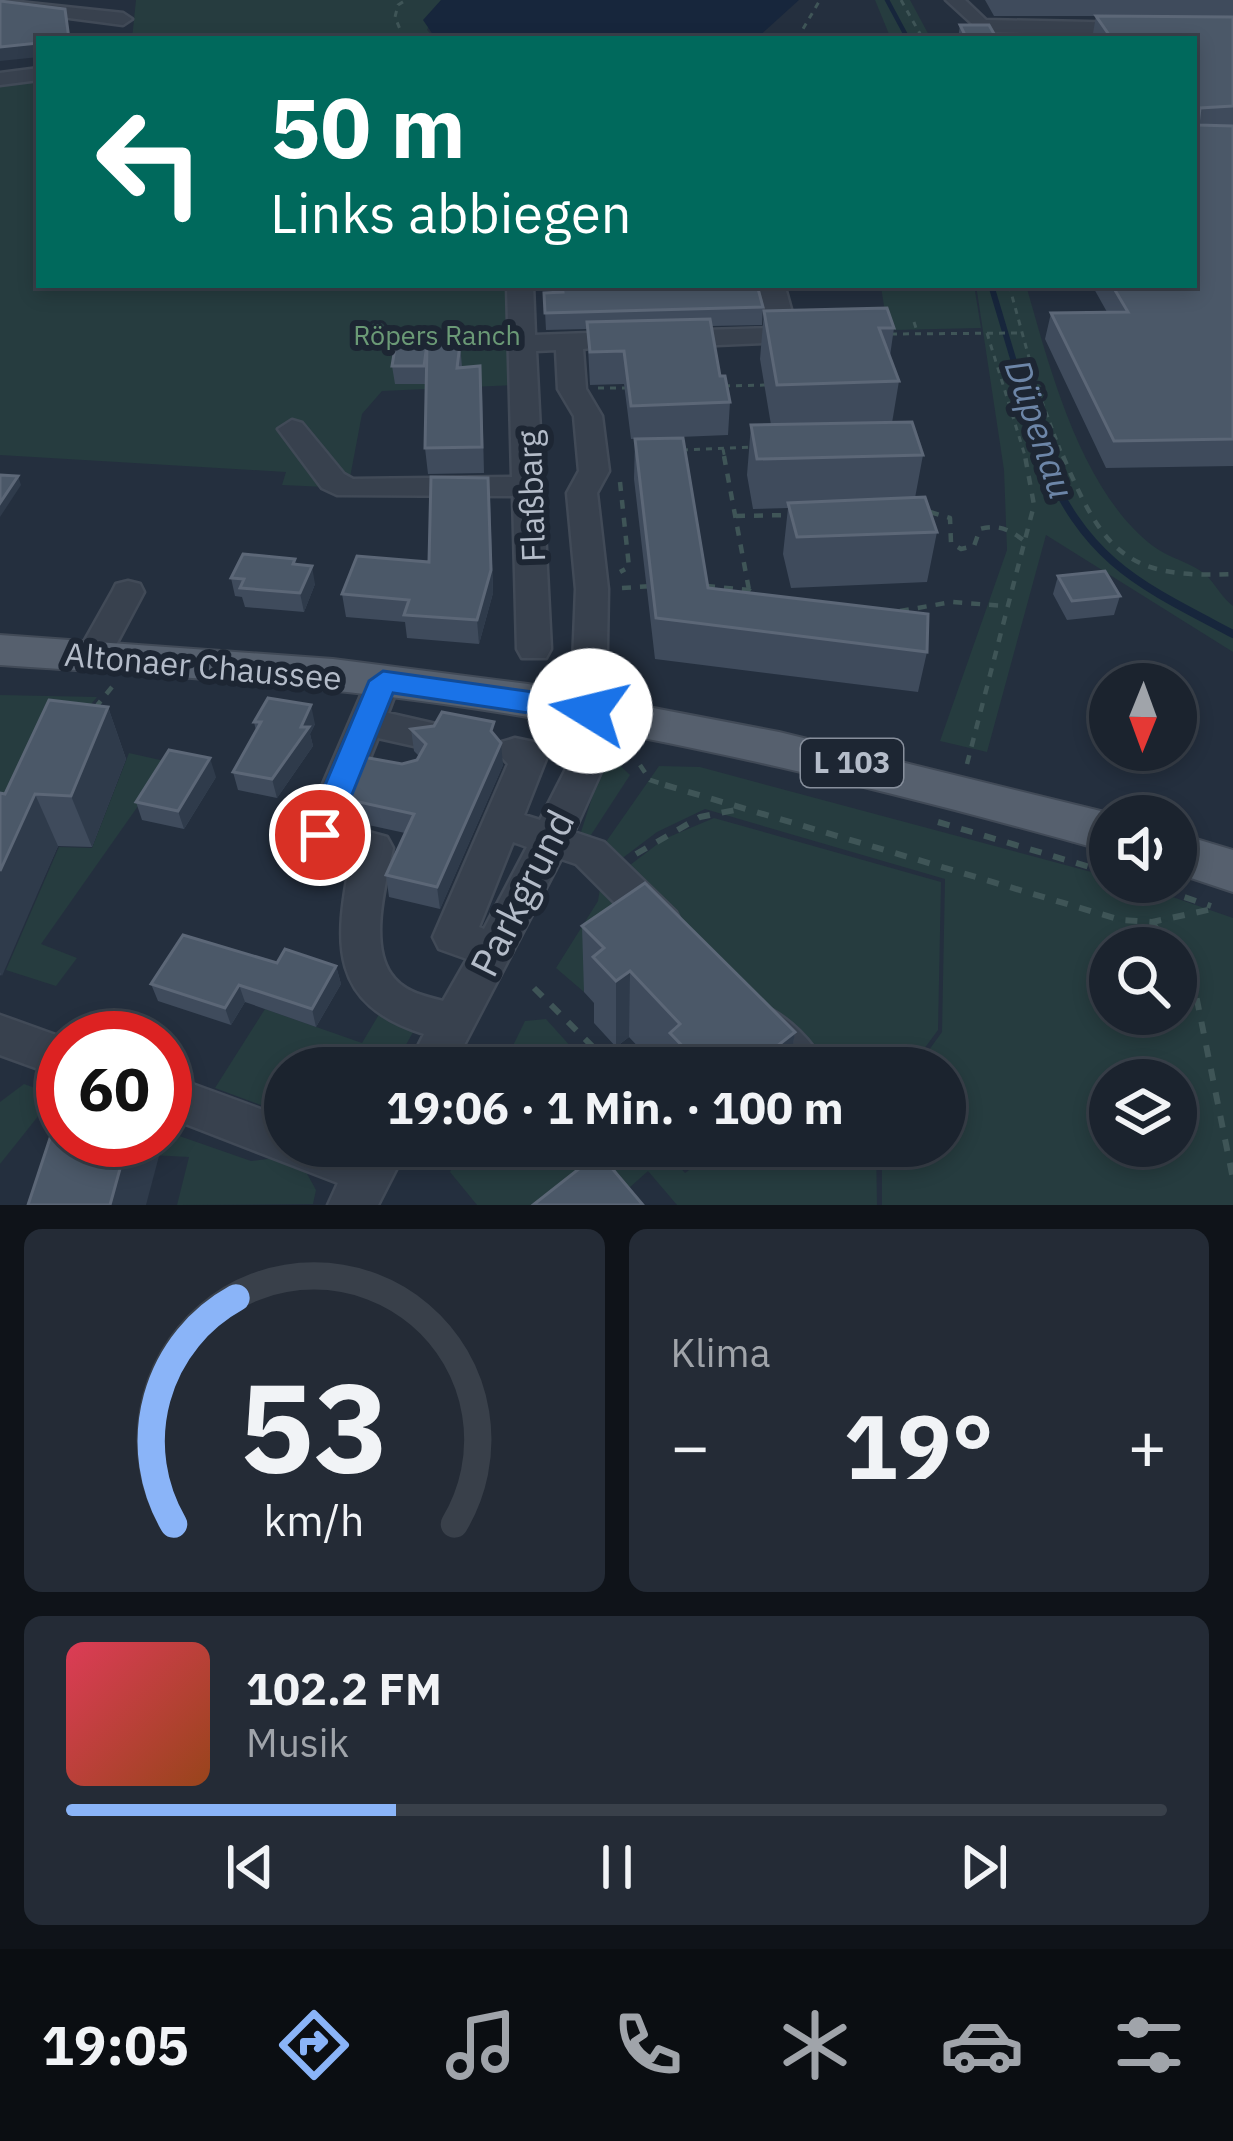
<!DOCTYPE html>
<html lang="de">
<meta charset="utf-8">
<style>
body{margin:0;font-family:"IBM Plex Sans",sans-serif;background:#242b36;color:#f1f3f6;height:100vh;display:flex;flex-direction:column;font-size:45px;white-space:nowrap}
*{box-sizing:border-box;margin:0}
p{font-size:39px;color:#a0a4aa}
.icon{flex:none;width:66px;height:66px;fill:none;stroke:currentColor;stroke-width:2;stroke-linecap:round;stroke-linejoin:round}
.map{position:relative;height:1205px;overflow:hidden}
.side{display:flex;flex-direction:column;gap:24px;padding:24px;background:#0f1319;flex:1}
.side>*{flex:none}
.guide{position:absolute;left:36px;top:36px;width:1161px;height:252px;border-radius:0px;box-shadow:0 6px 18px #0003,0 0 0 3px #39404a;background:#00695c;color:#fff;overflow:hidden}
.needle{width:78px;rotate:181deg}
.buttons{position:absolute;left:1089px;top:663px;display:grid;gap:24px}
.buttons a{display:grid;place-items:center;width:108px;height:108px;border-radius:50%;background:#1b232e;box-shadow:0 6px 18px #0003,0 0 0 3px #39404a;font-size:60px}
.speed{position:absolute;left:36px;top:1011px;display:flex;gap:24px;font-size:60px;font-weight:700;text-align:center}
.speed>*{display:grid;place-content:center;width:156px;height:156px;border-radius:50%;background:#1b232e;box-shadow:0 6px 18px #0003,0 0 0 3px #39404a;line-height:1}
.speed .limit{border:18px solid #d22;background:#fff;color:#111}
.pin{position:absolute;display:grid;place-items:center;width:102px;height:102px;color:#fff;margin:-51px;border:6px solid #fff;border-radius:50%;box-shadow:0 3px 12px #0007}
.me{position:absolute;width:132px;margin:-66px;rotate:279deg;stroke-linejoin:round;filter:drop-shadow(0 0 9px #0008)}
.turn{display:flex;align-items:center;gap:42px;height:252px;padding:0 36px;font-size:54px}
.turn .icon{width:156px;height:156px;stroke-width:2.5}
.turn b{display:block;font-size:84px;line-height:102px}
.big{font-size:90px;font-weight:800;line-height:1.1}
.side .card{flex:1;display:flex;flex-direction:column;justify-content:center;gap:18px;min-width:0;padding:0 42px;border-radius:18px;background:#242b36}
.side .dial{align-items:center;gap:0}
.dial svg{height:312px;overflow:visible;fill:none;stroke:#39404a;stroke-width:7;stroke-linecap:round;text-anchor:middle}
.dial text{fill:#f1f3f6;stroke:none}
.song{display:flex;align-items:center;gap:36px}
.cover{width:144px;height:144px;border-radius:18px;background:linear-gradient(135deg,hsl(350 70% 55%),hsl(20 70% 35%))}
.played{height:12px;border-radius:6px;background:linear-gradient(90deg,#8ab4f8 30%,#39404a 30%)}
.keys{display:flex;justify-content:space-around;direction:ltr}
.heat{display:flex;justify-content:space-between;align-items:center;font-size:66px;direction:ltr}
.side .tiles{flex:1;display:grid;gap:24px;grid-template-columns:1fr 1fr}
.card:last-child{grid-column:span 2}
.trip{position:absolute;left:264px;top:1047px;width:702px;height:120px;border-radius:60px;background:#1b232e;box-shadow:0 6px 18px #0003,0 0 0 3px #39404a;font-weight:800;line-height:120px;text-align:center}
.menu{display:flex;height:192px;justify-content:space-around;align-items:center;background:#0b0e12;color:#a0a4aa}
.menu .icon{width:84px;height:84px}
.menu .current{color:#8ab4f8}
.menu b{font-size:54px;color:#f1f3f6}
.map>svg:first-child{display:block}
.green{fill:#263c3f;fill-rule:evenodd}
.water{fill:#17263c}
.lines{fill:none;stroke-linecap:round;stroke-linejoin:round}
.stream-far2{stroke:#17263c;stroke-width:4.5}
.stream-far1{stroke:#17263c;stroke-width:6}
.stream{stroke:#17263c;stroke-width:8}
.minor-casing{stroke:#414a57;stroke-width:5}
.major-casing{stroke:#414a57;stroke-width:4}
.path-far2{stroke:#3f5557;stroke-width:3;stroke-dasharray:6 6;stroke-linecap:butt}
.path-far1{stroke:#3f5557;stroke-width:4.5;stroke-dasharray:9 9;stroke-linecap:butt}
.path{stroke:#3f5557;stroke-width:6;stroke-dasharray:12 12;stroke-linecap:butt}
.minor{fill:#38414e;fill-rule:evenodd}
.major{fill:#56606e;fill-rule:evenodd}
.wall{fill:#3f4b5c}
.shaded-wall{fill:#2f3b4b}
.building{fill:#4b5868;stroke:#5c6777;stroke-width:3}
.route{fill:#1a73e8;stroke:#114b97;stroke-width:3}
.labels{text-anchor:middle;stroke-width:12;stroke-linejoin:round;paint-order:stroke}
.far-park-label{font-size:27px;fill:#6b9a76;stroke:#1d2633}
.shield{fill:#1d2633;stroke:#878f9c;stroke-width:3}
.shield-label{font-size:30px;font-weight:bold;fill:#b4bcc9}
.street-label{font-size:33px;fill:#b4bcc9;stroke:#1d2633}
.water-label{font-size:36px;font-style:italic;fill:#6d86a8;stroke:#1d2633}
.near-street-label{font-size:39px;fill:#b4bcc9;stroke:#1d2633}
</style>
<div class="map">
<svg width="1233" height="1205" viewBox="0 0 1233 1205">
<rect width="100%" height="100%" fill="#242f3e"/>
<g class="green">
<path d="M136,0H441L427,30L436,39H132Z"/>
<path d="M875,0H910L931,39H891Z"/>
<path d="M39,78V285H512L518,385L382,391L362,414L348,488L282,485L286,472L0,455V82Z"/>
<path d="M974,285L981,328L893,330L887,325L881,287Z"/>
<path d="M976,285H1026C1050,369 1081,491 1153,546C1170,559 1195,563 1209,578C1218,589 1222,597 1233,606V652L1046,535L987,752L940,741L1007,550L1004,470Z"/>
<path d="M0,695L97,697L0,815Z"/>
<path d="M129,753L169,762L41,944L77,958L56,986L6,970L59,847L92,848Z"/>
<path d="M614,760L630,775L589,838L581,832L599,776Z"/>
<path d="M659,766L700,767L1110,877V882L1141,886L1233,918V1205H882V1146H945V1068H916L942,1032L945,879L705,809L657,832L616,863L601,849ZM1110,948H1176V1014H1110ZM1110,1080H1176V1146H1110Z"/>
<path d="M714,818L941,882L938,1030L910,1068H819L643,951L584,992L556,968L598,901L600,888L664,839Z"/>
<path d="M265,1009L362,1043L381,1011L417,1025L393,1068H285V1114L215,1088Z"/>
<path d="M546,1019L590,1068H502L525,1021Z"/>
<path d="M24,1084L55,1095L0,1164V1102Z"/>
<path d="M165,1131L251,1161L275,1158L305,1170L316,1190L313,1204L177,1205L189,1157L94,1152L102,1140H165Z"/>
<path d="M463,1146H660L685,1173L723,1146H876L877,1205H677L648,1171L610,1205H477L450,1172Z"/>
</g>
<path class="water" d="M441,0H799L756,39H436L423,20Z"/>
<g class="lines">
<path class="stream-far2" d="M887,0L908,39"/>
<path class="stream-far1" d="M991,285L1043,459"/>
<path class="stream" d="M1042,456C1086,562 1138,584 1233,634"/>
<g class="minor-casing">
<g id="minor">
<path d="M0,0L123,13L132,19L123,25L0,9Z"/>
<path d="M946,0H965L986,20L1135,23L1144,29L1135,35L981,32Z"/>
<path d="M39,68V80L0,85V73Z"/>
<path d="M507,285H533L535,335L589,333L602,341L598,347L583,349L586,389L602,416L609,471L597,493L608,589L605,763L574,832L604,842L676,912L682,924L676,936L662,941L648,936L576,864L561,859L452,1068H407L424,1034C329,1004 334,944 351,858L306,846L301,835L371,672L383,668L395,672L400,681L388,713L436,724L441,734L436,744L423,748L378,738L343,825L387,837L393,848C386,882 369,943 391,974C403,992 424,996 443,1001L467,959L439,949L433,937L508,764L497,752L502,742L515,738L543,744L548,754L524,815L540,820L569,763L576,589L567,493L579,471L574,416L558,389L556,350L536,351L551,649L546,658H522L517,649L513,496L337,495L322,488L278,429L292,420L302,423L344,474L353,479L512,477ZM513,842L527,847L484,929L479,927Z"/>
<path d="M779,285L786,291L796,327L814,329L818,335L814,341L671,347L658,339L671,331L770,328L760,291L764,286Z"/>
<path d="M128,581L140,584L144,592L110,656L105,665H81L76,656L112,592L116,584Z"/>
<path d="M761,1005C787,1015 815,1043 826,1068H774L746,1039L739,1025L746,1011Z"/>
<path d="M0,1015L64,1038L63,1078L0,1055Z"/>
<path d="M165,1074L285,1118V1146H408L378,1205H328L338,1183L165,1116Z"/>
</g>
</g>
<g class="major-casing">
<g id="major">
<path d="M0,635L333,659L528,684L779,732L1121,816H1110V852C891,791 670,736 444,704C297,683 148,675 0,665Z"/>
<path d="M1176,833L1233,850V892L1176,873Z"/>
</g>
</g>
<g class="path-far2">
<path d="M901,0L923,39"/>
<path d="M404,39L395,17L398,5L406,0"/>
<path d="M797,39L820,0"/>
<path d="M1009,285L1039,394L1064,459"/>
<path d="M914,322L918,334"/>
<path d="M987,333L1026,459"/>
<path d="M891,334L1021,333"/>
<path d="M724,386L767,385"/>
<path d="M598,388H629"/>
<path d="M723,449L725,459"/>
<path d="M682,450L755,447"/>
</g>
<g class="path-far1">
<path d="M724,456L749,590"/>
<path d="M1063,456C1104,553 1127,579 1233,574"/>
<path d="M620,482L629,567L620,572"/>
<path d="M930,512L950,518L951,543L961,549L974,546L980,529C997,524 1009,529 1023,540"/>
<path d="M736,516L792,515"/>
<path d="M706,586L749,590L758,596"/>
<path d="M622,588L653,586"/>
<path d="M900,611L952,602L1005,606"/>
<path d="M95,708L112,687"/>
<path d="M967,764L1034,505L1025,456"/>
<path d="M640,765L650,780L675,788"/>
</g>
<g class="path">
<path d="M665,785L1121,920L1152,922L1217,908"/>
<path d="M938,822L1110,873"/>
<path d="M636,854L700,817L740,809"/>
<path d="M1139,882L1211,906"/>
<path d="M1152,922L1170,948"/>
<path d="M1176,956L1193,980L1233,1179"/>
<path d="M534,988L614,1068"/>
</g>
<use href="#minor" class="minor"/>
<use href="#major" class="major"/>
</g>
<g class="wall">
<path d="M985,0H1233V466L1106,468L1045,339L1051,313L1107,312L1093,287H1037L1036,285H1194V39H1092L1096,16H994Z"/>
<path d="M960,25L997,39H958Z"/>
<path d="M669,285H710L763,307L762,325L712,326L720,376L730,402L728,435L631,439L624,384L590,385L587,329L546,330L544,293L669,288Z"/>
<path d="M764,311L894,328L890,356L899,381L892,423L923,455L915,498L937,532L927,582L791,588L783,554L788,508L753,509L747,475L751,425H771L760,359Z"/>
<path d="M460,344L462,367L482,391L484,473L428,474L425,448L426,384H395L392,366L431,345Z"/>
<path d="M635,439L708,588L927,652L918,692L655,659L634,479Z"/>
<path d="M490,500L493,593L479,644L407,638L405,622L346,617L342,594L429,562Z"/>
<path d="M297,564L315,584L304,612L245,607L242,597L235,596L231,578Z"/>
<path d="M1058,576L1120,596L1114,615L1067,620L1053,594Z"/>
<path d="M108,707L126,759L92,847L58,846L0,976V793L5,794Z"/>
<path d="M254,722L315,724L310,734L313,746L277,798L238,790L233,772L256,731Z"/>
<path d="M411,729L495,736L503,765L440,909L389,897L386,875L405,833L350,821L345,799L417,760L419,756L414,751Z"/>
<path d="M216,777L184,829L142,820L136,802Z"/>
<path d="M582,926L795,1032L789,1068H658L629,1037L616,1047L594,1023V1003L584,992Z"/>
<path d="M277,963L336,966L341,984L316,1027L245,1002L231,1025L158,1001L151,984Z"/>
</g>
<g class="shaded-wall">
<path d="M39,43V57L0,61V47Z"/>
<path d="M18,476L21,485L0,517V503Z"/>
<path d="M488,478L493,593L479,644L477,620Z"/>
<path d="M312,566L315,584L304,612L300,593Z"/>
<path d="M311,705L315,724L310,734L313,746L277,798L272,779Z"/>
<path d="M108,707L126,759L92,847L71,796Z"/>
<path d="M501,743L503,765L440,909L437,887Z"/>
<path d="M210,758L216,777L184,829L178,811Z"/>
<path d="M35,794L58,846L2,976L0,973V871Z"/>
<path d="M336,966L341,984L316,1027L312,1009Z"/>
<path d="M630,971L629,1037L616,1047V981Z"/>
<path d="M239,985L245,1002L231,1025L225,1008Z"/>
<path d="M795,1032L789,1068H749Z"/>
<path d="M706,1049L704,1068H693L694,1058Z"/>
<path d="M128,1140H152L159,1156L146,1205H110Z"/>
</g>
<g class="building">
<path d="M0,1L65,9L69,39H39V43L0,47Z"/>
<path d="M1096,16L1233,17V106L1200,108L1198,125L1233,126V439L1114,441L1051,313L1128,312L1112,285H1194V39H1112Z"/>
<path d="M960,25H989L997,39H967Z"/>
<path d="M562,285H618V289L672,288V285H757L763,307L545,313L544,293L563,292Z"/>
<path d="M887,308L894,328H879L899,381L777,385L764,311Z"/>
<path d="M710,319L720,376H725L730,402L631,406L624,351L590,352L587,322Z"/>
<path d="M398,330H429L424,366H392Z"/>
<path d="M460,344L457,368L480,366L482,447L425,448L427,345Z"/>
<path d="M912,422L923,455L757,459L751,425Z"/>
<path d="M683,438L708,588L928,614L927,652L656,618L635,439Z"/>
<path d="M0,475L18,476L0,503Z"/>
<path d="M431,477L488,478L491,570L477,620L404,615L409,600L342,594L357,556L429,562Z"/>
<path d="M925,497L937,532L797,537L788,503Z"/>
<path d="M243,554L295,559L293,564L312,566L300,593L240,588L244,579L231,578Z"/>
<path d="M1105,571L1120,596L1072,601L1058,576Z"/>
<path d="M268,698L311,705L301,727H309L272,779L233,772L261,722H254Z"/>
<path d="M49,700L108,707L71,796L35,794L0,871V793L5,794Z"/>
<path d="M442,712L494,722L491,731L501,743L437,887L386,875L414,814L345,799L363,757L402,764L417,760L426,744L411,729L434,726Z"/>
<path d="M169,750L210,758L178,811L136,802Z"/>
<path d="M645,883L795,1032L749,1068H724L706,1049L694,1058L670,1033L680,1024L630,971L616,981L593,957L604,948L582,926Z"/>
<path d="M183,935L277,963L285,949L336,966L312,1009L239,985L225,1008L151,984Z"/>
<path d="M60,1108H63V1140H128L110,1205H28Z"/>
<path d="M599,1153L643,1205H533Z"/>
</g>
<path class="route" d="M383,671L590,700L600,703L604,711L600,719L590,722L393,693L332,844L320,847L309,844L304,835L369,681Z"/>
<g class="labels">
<g class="far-park-label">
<text x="437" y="345">Röpers Ranch</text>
</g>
<rect class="shield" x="801" y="739" width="102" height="48" rx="9"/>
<g class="shield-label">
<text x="852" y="773">L 103</text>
</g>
<g class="street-label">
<text transform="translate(531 496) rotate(-92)" y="12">Flaßbarg</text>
<text transform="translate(203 666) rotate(5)" y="12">Altonaer Chaussee</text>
</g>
<g class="water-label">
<text transform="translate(1040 429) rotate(71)" y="13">Düpenau</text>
</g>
<g class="near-street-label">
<text transform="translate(522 893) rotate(-63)" y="14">Parkgrund</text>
</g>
</g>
</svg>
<div class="buttons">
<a><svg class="needle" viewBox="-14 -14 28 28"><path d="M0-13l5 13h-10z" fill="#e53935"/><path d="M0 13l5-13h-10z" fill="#a0a4aa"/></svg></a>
<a><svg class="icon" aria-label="sound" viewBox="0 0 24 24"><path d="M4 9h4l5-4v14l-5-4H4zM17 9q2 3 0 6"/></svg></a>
<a><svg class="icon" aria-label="search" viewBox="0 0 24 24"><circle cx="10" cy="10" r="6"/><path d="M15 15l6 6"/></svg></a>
<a><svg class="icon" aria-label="layers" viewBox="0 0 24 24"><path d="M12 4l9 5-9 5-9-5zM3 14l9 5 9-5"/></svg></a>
</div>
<div class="speed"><div class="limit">60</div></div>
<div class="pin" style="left:320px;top:835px;background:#d93025"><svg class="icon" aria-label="arrive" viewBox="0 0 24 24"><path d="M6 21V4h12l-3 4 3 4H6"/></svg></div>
<svg class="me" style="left:590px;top:711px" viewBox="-20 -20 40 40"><circle r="19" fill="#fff"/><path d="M0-13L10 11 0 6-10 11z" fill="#1a73e8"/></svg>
<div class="trip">19:06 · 1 Min. · 100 m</div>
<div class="guide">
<div class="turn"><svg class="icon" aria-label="left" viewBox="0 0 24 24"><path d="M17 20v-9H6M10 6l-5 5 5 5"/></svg><div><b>50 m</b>Links abbiegen</div></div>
</div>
</div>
<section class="side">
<div class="tiles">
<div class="card dial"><svg viewBox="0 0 100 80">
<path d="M14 69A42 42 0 1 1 86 69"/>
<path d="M14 69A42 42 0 0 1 30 11" stroke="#8ab4f8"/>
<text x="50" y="56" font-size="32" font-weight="700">53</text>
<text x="50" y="72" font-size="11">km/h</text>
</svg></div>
<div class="card"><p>Klima</p>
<div class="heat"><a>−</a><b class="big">19°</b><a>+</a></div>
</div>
<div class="card">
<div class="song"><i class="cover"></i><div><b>102.2 FM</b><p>Musik</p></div></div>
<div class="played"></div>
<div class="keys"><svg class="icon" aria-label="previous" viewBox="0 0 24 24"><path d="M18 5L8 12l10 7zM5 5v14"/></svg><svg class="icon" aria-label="pause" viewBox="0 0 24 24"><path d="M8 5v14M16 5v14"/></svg><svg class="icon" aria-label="next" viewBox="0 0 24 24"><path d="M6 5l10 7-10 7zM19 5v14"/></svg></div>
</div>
</div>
</section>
<nav class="menu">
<b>19:05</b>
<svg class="icon current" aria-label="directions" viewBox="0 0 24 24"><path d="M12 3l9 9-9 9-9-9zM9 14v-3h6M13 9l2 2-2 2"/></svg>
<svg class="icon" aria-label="music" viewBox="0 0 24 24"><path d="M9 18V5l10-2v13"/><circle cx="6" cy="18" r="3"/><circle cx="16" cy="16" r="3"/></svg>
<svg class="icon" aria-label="phone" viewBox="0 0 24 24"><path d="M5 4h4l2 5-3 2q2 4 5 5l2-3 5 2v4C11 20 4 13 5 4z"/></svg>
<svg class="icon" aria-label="climate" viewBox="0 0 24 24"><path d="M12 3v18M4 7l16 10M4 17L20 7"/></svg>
<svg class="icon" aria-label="car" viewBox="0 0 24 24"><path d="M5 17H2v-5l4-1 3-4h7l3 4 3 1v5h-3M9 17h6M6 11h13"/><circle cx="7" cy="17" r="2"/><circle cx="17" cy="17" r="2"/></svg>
<svg class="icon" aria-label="filters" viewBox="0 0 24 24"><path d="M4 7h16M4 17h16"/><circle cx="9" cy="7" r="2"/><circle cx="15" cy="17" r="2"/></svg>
</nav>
